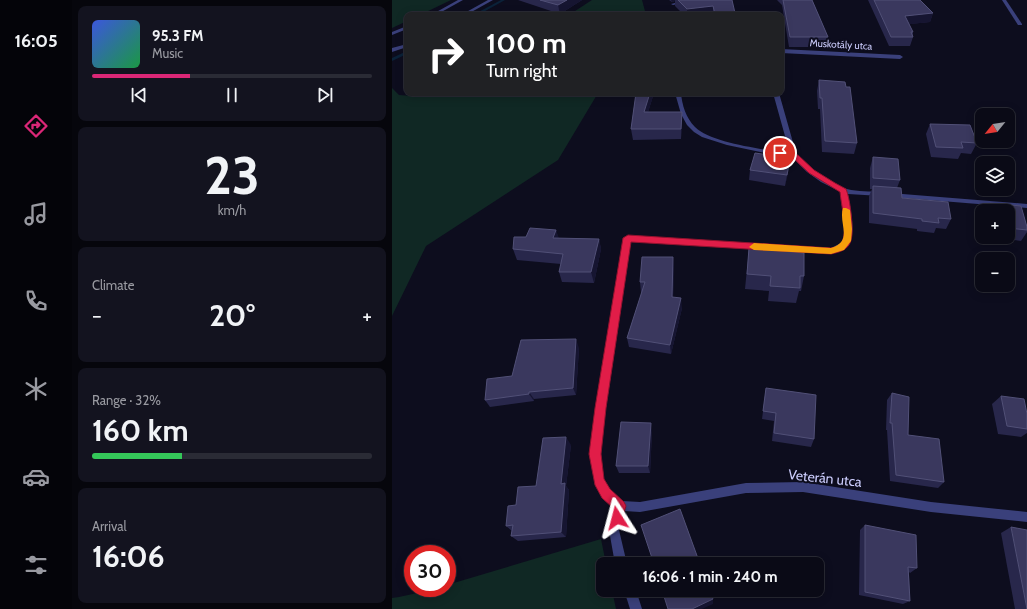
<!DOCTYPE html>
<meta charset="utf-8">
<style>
body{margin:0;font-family:Cabin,sans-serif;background:#13131f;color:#f1f3f6;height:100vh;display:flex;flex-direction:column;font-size:15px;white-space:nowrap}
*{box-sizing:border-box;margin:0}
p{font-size:13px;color:#999aa1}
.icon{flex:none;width:22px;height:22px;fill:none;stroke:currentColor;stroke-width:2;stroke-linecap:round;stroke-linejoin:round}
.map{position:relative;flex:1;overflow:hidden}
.details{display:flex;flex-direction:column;gap:6px;padding:6px;background:#06060c;width:320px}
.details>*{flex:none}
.guide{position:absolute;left:12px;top:12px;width:380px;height:84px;border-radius:8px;box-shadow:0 2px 10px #0003,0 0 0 1px #2a2b35;background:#202124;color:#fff;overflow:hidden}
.needle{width:26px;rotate:240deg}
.tools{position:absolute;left:583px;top:108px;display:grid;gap:8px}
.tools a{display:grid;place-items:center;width:40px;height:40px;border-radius:8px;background:#0a0a16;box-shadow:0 2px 10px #0003,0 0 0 1px #2a2b35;font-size:20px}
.speed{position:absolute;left:12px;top:545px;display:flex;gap:8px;font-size:20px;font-weight:700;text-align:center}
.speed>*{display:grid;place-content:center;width:52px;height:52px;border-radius:50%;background:#0a0a16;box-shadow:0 2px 10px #0003,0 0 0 1px #2a2b35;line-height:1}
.speed .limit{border:6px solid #d22;background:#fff;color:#111}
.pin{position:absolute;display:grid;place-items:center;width:34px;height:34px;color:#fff;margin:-17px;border:2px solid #fff;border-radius:50%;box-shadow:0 1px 4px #0007}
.me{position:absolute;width:44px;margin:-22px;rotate:351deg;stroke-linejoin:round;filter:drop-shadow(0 0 3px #0008)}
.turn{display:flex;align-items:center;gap:14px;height:84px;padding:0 16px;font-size:18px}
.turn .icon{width:52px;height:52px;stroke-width:2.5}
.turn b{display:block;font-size:28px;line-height:34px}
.big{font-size:30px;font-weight:800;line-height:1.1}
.details .tile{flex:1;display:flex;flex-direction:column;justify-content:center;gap:6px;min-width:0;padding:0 14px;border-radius:8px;background:#13131f}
.details .dial{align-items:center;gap:0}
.dial b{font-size:52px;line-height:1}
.song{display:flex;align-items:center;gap:12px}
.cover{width:48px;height:48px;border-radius:6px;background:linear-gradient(135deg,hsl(230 70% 55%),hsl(140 70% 35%))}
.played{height:4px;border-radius:2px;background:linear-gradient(90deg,#db2777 35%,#2a2b35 35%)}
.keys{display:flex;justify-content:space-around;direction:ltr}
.heat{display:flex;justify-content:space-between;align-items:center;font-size:22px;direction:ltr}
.charge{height:6px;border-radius:3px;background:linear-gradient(90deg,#34c759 32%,#2a2b35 0)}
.trip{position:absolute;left:204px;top:557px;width:228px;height:40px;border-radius:8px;background:#0a0a16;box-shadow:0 2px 10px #0003,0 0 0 1px #2a2b35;font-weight:800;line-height:40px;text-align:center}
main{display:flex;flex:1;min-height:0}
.dock{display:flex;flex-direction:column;width:72px;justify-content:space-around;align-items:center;background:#040409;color:#999aa1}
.dock .icon{width:28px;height:28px}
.dock .active{color:#db2777}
.dock b{font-size:18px;color:#f1f3f6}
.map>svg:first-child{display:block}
.green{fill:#102824}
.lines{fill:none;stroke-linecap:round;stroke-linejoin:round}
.stream{fill:#0b2239;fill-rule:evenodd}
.minor{fill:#3a407b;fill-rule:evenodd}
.tertiary{fill:#3a407b;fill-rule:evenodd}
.wall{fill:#28274b}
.shaded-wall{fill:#161531}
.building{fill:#3a385e;stroke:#515077}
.route{fill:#e11d48;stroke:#92132f}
.slow{fill:#f59e0b}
.labels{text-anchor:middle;stroke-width:4;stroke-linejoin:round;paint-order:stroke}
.far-street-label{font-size:10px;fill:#cccdfd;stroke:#0d0d1e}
.near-street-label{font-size:14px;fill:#cccdfd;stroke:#0d0d1e}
</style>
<main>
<nav class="dock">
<b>16:05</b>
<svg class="icon active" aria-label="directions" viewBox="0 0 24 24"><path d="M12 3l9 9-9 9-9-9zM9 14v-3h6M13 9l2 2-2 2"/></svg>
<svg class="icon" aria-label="music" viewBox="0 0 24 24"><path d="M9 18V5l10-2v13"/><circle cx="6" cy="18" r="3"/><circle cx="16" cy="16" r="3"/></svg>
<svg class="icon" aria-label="phone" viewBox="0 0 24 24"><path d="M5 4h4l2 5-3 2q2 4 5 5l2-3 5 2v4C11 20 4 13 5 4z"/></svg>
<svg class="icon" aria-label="climate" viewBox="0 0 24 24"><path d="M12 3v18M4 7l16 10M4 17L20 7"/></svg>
<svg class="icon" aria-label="car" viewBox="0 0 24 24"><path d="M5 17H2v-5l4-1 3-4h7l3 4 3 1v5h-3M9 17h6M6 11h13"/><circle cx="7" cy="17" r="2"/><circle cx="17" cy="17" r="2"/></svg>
<svg class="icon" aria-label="filters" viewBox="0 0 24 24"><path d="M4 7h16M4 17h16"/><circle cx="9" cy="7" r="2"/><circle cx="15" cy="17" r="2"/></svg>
</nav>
<section class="details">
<div class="tile">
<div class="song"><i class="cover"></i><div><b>95.3 FM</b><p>Music</p></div></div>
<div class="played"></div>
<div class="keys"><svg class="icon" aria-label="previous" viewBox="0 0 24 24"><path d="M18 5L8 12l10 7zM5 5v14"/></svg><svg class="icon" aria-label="pause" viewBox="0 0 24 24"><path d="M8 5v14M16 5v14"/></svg><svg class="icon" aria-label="next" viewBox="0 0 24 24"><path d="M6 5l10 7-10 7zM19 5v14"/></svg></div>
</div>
<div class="tile dial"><b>23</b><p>km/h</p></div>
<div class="tile"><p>Climate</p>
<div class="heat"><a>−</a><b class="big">20°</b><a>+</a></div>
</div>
<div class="tile"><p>Range · 32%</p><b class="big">160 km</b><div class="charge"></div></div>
<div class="tile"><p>Arrival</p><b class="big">16:06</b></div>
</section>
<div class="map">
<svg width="635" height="609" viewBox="0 0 635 609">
<rect width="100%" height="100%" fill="#0d0d1e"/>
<g class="green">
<path d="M0,0H59L28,15H15V21L0,28Z"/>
<path d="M200,0H250L254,15H177Z"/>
<path d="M0,88L7,95L33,97L56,95L60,93H206L166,160L34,246L0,316Z"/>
<path d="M209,539L214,564H211V590H220L224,609H0V598C19,596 36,588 55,588V585Z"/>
</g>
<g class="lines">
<g class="stream">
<path d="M109,0H113L86,15H81Z"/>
<path d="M15,51V54L0,61V58Z"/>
</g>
<g class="minor">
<path d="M96,0H101L74,15H69Z"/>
<path d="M295,0H304L281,5L279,4Z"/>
<path d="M610,0H614L630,24V25H626Z"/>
<path d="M15,44V47L0,52V48Z"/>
<path d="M389,49L508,55L511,57L508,59L389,53Z"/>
<path d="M283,93H289C290,105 294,118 303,127C320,144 374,149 398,154L381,93H387L404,153C417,168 435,183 455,189C466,192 478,191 489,192L492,194L489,196L456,194C458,208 466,238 454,248C450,251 444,252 439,254L239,241L214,408L208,454L212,480L218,489L230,501L248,502L354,483L411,482L539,502L635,512V522L539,512L411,492L354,493L248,512L232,511L227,530L235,564H223L217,530L222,508L210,497L203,485L198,454L204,408L233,236L439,248L449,243C458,232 450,205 449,192L429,182L415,172L402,159L335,145L310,137L302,132L295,125L289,114Z"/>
<path d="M498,193L635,204V208L500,197L497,195Z"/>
<path d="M232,590H244L250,609H238Z"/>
</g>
<g class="tertiary">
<path d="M66,0H71L44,15H39Z"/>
<path d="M15,26V29L0,35V32Z"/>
</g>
</g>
<g class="wall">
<path d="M126,0H190L168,14Z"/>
<path d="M277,0H340L343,15H292L283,6V1L280,2Z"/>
<path d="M385,0H420L436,37L434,47H397L390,5Z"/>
<path d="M476,0H528L541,13L538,22L517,24L521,32V37L518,46H497Z"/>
<path d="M427,80L465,143L462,154L430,152L428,109H426L425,91Z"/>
<path d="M244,93H262L256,112H290V122L289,139L241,140L239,129Z"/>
<path d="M342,93H371L370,97L342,96Z"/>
<path d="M538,124L585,143L579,154L569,153L566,159L539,157L534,134Z"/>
<path d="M481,157L508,180L505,188L510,198L559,219L554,229L544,228L542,233L525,231V229L477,223V196L480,189H478V168Z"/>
<path d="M397,168L393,186L357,180L358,170Z"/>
<path d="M598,203L629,206L635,227V232L629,241L598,237H616V211H594Z"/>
<path d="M164,230L166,238L207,239L209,249L202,283L170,282L167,272L169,264L125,260L121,249L134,237Z"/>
<path d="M357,248L412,276L409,291H407L404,303L376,301L377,291L353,289Z"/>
<path d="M282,267L281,297L290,308L279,354L237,347L235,338L250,292H249L248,282Z"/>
<path d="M187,348L184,395L142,399V401L98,407L93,400L120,376Z"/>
<path d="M374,388L422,439L419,447L380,441L382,421L370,419Z"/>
<path d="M500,393L516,435L552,482L546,488L498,481L495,430H494L495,400Z"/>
<path d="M609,396L635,414V433L629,437L606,434L600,404Z"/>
<path d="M260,431L258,473H227L224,466Z"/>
<path d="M179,445L174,486L177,490L174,537L126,541L119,536L120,531L114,526L124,505L144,486Z"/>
<path d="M473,525L525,568L518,573L517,572L518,601L511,604L467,595L468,530Z"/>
<path d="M619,527L635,609H623L609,533Z"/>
</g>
<g class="shaded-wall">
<path d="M175,0H190L168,14L166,5Z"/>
<path d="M279,0H283V1L280,2Z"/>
<path d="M321,6V15H295V9Z"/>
<path d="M541,13L538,22L510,25L513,16Z"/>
<path d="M258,93H262L253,122L252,112Z"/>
<path d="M290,112V122L289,139V129Z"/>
<path d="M398,158L397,168L393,186L395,175Z"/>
<path d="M164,230L168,241L161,238Z"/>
<path d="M207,239L209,249L202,283L199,272Z"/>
<path d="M281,257L282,267L281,307L280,297Z"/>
<path d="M289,298L290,308L279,354L278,345Z"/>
<path d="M184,339L187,348L184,395L181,388Z"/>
<path d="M137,392L142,399V401L137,394Z"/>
<path d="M259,423L260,431L258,473L256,466Z"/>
<path d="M174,437L179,445L174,486L177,490L174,537L169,532V484Z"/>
<path d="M321,599V604L310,609H300Z"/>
</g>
<g class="building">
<path d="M148,0H175L166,5Z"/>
<path d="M286,0H340L343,13L323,14L321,6L295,9Z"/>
<path d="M391,0H420L436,37H398Z"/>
<path d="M482,0H528L541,13L513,16L521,32H519L521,37H499Z"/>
<path d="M427,80L453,82L454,87H458L465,143L433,141L430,98H428Z"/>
<path d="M244,93H258L252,112H290L289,129H239Z"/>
<path d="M538,124L578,125L585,143L569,142L571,148L544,147Z"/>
<path d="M363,153L398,158L395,175L358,170Z"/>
<path d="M481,157L506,159L508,180L481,178Z"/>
<path d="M481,186L509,188L510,198L556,202L559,219L546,218L547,223L530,221V219L481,213Z"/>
<path d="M598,203L629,206L635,227V230L616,228V211H600Z"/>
<path d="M138,228L164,230L161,238L207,239L199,272H167L171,254L121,249L122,237H134Z"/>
<path d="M357,248L412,253V276H408V288L378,286L379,276L355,274Z"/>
<path d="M250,257H281L280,297L289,298L278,345L235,338L253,282H248Z"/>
<path d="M184,339L181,388L137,392V394L93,400L95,379L120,376L129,340Z"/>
<path d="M374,388L424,395L422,439L382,433L384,413L371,411Z"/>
<path d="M500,393L517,397L516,435L547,439L552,482L504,475L500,423H498Z"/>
<path d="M609,396L632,399L635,414V429L615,426Z"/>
<path d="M229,422L259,423L256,466H224Z"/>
<path d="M174,437L169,484L173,483L169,532L119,536L121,525L114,526L116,506L124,505L126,487L144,486L151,438Z"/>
<path d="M288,509L308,564H262L249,525Z"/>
<path d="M473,525L524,535L525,568L516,567L518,601L473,592Z"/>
<path d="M619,527L635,530V609Z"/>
<path d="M270,590H317L321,599L300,609H276Z"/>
</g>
<path class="route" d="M388,151L406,155L422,170L443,183L454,189C458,198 463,234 458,243C454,251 447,252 439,254L239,242L214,408L209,454L212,479L218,489L232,502L234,506L229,523L225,524L221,523L219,518L221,508L210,498L203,485L197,454L203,408L231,238L236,235L439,248C444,247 447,246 450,242C456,232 449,204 448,192L417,173L401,158L385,155L384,153Z"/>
<path class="slow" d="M451,208H454L458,210L460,229L459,241L452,250L439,254L362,250L357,247L362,243L439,248C462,241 446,223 451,208Z"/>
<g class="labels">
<g class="far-street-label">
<text transform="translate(449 44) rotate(3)" y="4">Muskotály utca</text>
</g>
<g class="near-street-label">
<text transform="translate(433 478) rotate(6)" y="5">Veterán utca</text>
</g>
</g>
</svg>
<div class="tools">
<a><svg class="needle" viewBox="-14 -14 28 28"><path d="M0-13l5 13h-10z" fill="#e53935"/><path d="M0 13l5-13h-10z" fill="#999aa1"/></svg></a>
<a><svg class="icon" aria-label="layers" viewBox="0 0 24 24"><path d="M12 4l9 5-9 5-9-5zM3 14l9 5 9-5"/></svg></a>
<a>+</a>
<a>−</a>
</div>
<div class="speed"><div class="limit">30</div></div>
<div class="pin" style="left:388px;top:153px;background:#d93025"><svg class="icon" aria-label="arrive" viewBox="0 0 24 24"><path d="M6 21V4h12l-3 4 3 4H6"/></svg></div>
<svg class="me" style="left:225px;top:518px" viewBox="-20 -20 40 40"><path d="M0-17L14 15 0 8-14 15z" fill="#e11d48" stroke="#fff" stroke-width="4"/></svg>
<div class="trip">16:06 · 1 min · 240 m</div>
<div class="guide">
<div class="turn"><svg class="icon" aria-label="right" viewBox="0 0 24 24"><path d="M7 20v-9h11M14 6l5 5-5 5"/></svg><div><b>100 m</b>Turn right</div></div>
</div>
</div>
</main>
